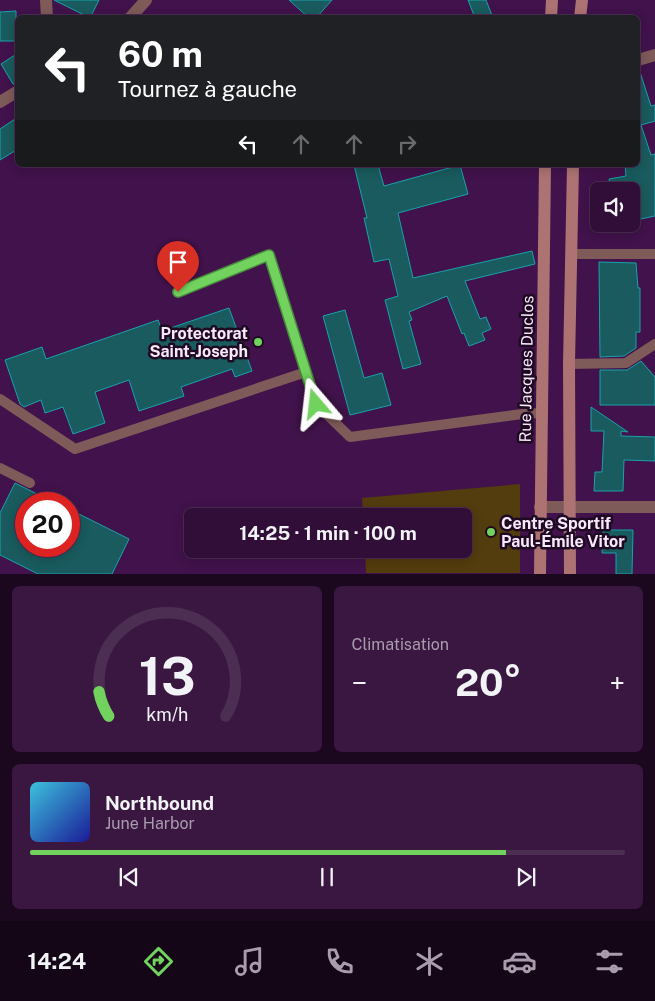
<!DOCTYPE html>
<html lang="fr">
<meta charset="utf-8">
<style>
body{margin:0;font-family:"Public Sans",sans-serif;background:#391740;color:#f1f3f6;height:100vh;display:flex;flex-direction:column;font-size:19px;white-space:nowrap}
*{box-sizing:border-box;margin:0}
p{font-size:16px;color:#a89cae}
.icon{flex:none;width:28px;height:28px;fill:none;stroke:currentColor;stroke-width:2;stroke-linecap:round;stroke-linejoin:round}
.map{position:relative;height:574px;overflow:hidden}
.drawer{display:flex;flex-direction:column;gap:12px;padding:12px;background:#1b081f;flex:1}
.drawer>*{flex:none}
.hud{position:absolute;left:15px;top:15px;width:625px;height:152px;border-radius:8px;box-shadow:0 2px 12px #0003,0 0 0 1px #4c2e53;background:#202124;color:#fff;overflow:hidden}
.buttons{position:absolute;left:590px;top:182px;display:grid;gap:10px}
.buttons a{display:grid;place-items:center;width:50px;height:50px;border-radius:8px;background:#310e38;box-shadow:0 2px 12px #0003,0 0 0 1px #4c2e53;font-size:25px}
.speed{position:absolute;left:15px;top:492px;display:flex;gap:10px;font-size:25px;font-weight:700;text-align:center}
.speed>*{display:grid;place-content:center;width:65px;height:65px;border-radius:50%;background:#310e38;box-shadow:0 2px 12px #0003,0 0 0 1px #4c2e53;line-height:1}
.speed .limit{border:8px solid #d22;background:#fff;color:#111}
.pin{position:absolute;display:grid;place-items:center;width:42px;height:42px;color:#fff;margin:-51px -21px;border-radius:50% 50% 50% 0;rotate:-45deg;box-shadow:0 0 5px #0007}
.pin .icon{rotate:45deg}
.me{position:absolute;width:55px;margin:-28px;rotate:343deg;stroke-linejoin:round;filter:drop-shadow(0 0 4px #0008)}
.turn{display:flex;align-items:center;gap:18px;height:105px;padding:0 20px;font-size:22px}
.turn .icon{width:65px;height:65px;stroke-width:2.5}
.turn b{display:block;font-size:35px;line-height:42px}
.lanes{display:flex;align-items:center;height:48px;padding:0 20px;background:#0003;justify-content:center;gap:25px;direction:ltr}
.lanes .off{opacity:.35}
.big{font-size:38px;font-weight:700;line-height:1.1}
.drawer .widget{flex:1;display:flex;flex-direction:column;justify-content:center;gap:8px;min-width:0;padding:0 18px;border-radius:8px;background:#391740}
.drawer .dial{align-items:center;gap:0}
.dial svg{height:130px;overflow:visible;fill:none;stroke:#4c2e53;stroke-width:7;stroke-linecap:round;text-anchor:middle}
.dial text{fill:#f1f3f6;stroke:none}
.song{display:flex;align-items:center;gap:15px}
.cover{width:60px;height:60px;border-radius:8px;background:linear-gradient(135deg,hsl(190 70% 55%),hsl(240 70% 35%))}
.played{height:5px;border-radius:2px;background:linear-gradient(90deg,#71d25e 80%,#4c2e53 80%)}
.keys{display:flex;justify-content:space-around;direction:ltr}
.heat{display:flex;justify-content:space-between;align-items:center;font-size:28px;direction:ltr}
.drawer .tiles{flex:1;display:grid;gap:12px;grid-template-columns:1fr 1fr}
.widget:last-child{grid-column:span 2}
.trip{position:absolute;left:184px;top:508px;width:288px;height:50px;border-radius:8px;background:#310e38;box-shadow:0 2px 12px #0003,0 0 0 1px #4c2e53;font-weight:700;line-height:50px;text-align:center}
.tabs{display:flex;height:80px;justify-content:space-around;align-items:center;background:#140616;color:#a89cae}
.tabs .icon{width:35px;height:35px}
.tabs .selected{color:#71d25e}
.tabs b{font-size:22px;color:#f1f3f6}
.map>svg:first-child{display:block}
.green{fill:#533c0d}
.building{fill:#195b5e;stroke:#19a3aa}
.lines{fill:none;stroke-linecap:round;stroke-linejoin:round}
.service{stroke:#7e5a59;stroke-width:10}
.minor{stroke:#7e5a59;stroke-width:12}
.secondary{stroke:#ac7372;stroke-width:12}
.route-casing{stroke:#49883d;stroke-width:12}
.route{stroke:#71d25e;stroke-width:9}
.poi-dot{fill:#71d25e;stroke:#1e0a22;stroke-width:2}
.labels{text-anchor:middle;stroke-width:5;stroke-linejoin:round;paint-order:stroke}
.poi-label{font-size:16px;font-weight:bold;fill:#fae9fd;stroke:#1e0a22;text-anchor:end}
.street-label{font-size:16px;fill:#fae9fd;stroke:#1e0a22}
</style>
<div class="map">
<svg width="655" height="574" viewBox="0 0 655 574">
<rect width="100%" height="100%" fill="#41124b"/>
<path class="green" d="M520,484V573H366L365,549H462V516H363L362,498Z"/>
<g class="building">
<path d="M54,0H99L90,18Z"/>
<path d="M289,0H332L316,18H309Z"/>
<path d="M468,0H486L493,18H475Z"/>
<path d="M16,11V41H0V12Z"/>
<path d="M18,53V83L13,84L1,64Z"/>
<path d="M640,72L651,106L655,105V121L641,125L651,155L655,154V216L631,221V191H611L609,179L626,176L625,165H638V73Z"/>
<path d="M18,117V149L0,160V129Z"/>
<path d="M354,165H378L384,186L460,165L468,194L398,213L413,278L532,251L535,264L465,281L480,319L486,317L491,329L482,333L485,340L469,346L464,333L462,334L447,296L409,312L412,320L409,321L421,364L403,369L385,300L398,296L389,259L374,262L364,218H367Z"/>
<path d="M599,262L636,263L638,288H640V332H636V348L624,356L600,357Z"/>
<path d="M229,308L252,371L235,377L232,369L181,387L184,396L139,411L129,380L95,392L105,423L73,434L63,407L45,413L41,400L24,407L20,404L5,360L42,347L46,359L158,320L162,331Z"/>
<path d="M345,310L364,378L382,373L391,405L350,415L323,316Z"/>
<path d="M641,361L655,377V405H600V370H627Z"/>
<path d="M591,407L628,432L621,431V436L655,437V461L624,460L623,491H594L595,472H602L604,431H591Z"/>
<path d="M15,483L57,504H26V546H69V509L129,539L112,574H38L0,555V513Z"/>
<path d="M603,530H633L632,574H616V553H602Z"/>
</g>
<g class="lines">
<g class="service">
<path d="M571,254H655"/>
<path d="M178,292L269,255L316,404L350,437L522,414L542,413"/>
<path d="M569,364L626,363L655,344"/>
<path d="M0,399L75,449L306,372"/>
<path d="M0,468L30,483"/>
</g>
<g class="minor">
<path d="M46,0L47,18"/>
<path d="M130,18L146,0"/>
<path d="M638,60L655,55"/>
<path d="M0,102L18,91"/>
<path d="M540,507H655"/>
</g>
<g class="secondary">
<path d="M551,18L552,0"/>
<path d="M580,18L582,0"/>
<path d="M540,574L545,165"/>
<path d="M570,574L569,364L573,165"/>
</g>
</g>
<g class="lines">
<g class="route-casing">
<path id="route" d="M178,292L269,255L316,404"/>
</g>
<use href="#route" class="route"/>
</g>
<g class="poi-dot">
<circle cx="258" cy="342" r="5"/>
<circle cx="491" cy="532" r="5"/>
</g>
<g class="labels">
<g class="poi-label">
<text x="248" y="339">Protectorat<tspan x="248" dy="18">Saint-Joseph</tspan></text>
<text x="501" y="529" text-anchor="start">Centre Sportif<tspan x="501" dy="18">Paul-Émile Vitor</tspan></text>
</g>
<g class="street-label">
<text transform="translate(526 369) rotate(-89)" y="6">Rue Jacques Duclos</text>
</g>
</g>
</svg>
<div class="buttons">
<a><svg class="icon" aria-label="sound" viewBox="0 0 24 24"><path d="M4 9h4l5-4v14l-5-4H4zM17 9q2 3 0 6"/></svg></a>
</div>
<div class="speed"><div class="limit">20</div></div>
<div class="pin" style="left:178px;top:292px;background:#d93025"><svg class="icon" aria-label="arrive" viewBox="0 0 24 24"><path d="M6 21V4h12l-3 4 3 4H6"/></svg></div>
<svg class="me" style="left:316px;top:404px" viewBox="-20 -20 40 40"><path d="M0-17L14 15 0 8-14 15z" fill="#71d25e" stroke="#fff" stroke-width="4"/></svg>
<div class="trip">14:25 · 1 min · 100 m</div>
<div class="hud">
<div class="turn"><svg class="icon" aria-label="left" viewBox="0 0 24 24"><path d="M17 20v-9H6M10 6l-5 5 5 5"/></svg><div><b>60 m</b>Tournez à gauche</div></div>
<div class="lanes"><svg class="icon" aria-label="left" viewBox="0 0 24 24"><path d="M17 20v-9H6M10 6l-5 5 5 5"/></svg><svg class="icon off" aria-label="ahead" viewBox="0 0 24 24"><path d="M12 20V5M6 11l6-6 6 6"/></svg><svg class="icon off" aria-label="ahead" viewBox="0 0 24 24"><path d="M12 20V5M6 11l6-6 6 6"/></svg><svg class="icon off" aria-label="right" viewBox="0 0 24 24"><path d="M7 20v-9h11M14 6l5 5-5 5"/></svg></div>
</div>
</div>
<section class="drawer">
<div class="tiles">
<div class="widget dial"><svg viewBox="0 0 100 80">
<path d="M14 69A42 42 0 1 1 86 69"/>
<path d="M14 69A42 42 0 0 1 8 54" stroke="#71d25e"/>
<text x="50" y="56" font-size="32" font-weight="700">13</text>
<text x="50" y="72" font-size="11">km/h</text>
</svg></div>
<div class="widget"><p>Climatisation</p>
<div class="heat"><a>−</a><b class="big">20°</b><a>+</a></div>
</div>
<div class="widget">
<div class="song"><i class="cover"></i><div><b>Northbound</b><p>June Harbor</p></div></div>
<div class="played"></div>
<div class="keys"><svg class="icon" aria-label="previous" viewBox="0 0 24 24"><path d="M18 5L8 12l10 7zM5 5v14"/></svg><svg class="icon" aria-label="pause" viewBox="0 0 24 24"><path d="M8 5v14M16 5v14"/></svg><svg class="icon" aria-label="next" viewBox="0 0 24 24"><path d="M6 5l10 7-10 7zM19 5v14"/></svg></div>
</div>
</div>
</section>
<nav class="tabs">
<b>14:24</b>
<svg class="icon selected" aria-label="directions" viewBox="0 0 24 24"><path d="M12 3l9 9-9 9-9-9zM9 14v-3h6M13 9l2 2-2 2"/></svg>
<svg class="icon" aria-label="music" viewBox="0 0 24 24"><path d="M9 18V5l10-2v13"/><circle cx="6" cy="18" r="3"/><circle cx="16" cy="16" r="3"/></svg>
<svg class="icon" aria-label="phone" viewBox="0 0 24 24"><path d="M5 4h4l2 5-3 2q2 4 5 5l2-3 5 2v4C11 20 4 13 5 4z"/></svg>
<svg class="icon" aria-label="climate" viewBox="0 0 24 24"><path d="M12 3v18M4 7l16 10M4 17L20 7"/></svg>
<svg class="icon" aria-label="car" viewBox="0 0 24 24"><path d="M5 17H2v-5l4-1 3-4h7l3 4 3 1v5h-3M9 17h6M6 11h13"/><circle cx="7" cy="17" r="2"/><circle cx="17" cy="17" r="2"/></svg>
<svg class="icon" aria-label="filters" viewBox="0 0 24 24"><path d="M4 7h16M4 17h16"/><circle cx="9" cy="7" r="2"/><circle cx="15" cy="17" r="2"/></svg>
</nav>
